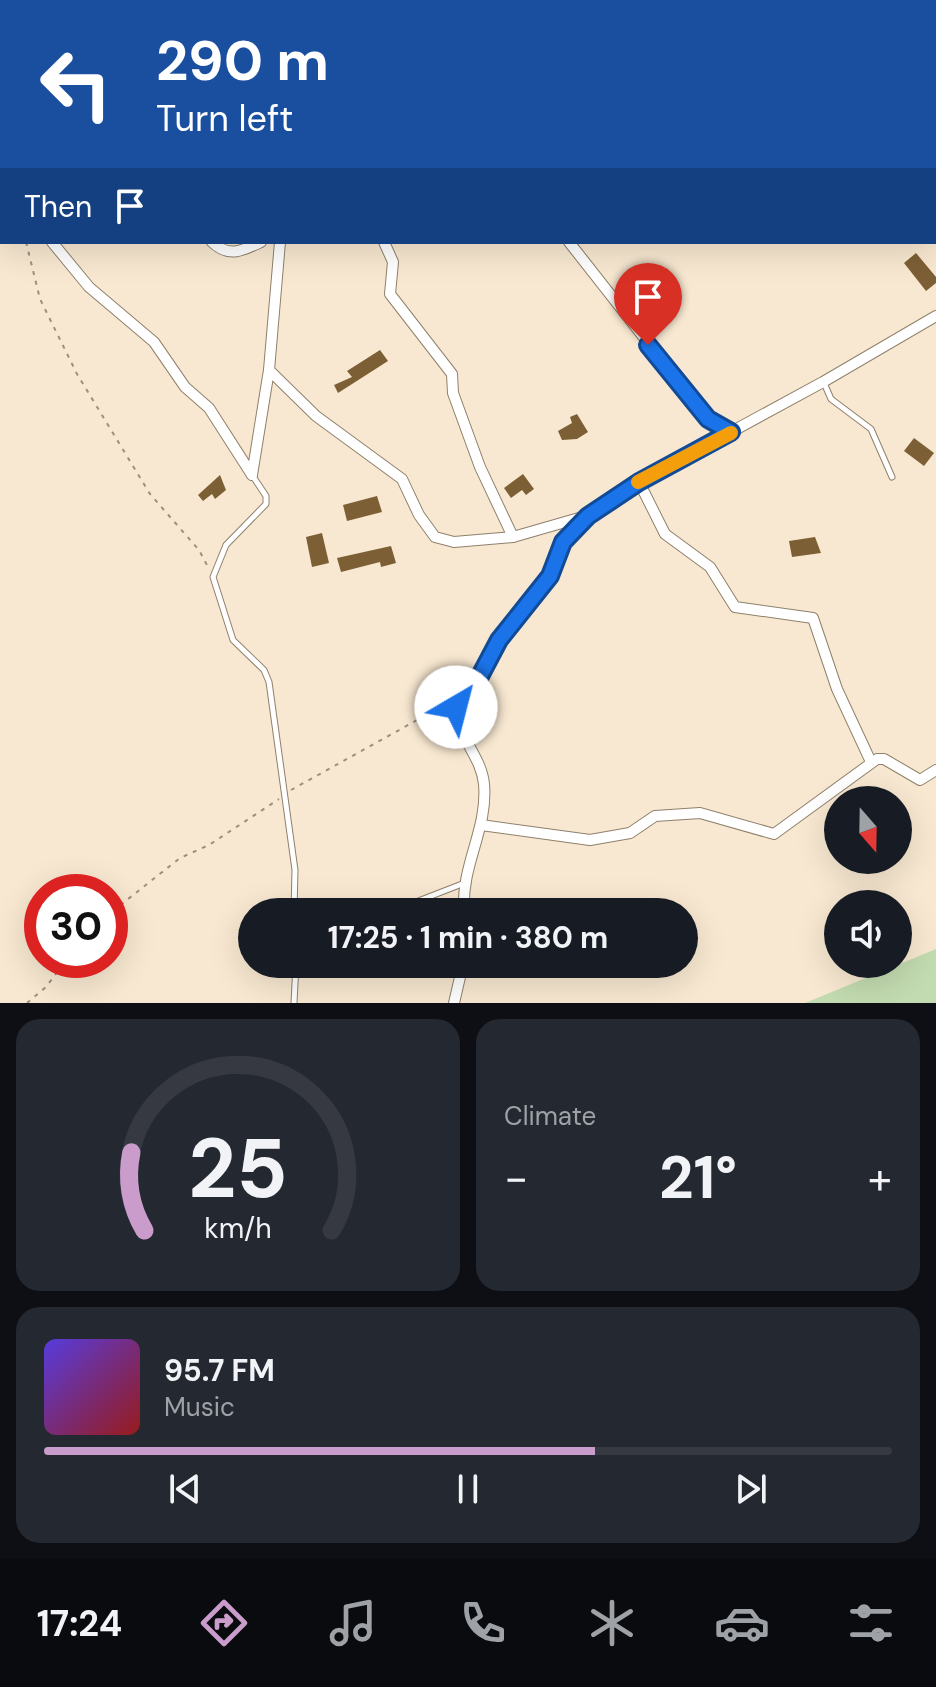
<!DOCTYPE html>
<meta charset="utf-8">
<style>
body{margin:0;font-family:"DM Sans",sans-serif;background:#242831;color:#f1f3f6;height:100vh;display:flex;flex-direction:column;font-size:30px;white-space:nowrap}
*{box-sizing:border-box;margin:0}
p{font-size:26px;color:#9ea1a6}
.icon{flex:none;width:44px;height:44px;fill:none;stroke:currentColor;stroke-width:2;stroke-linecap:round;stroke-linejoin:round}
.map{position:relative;height:1003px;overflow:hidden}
.side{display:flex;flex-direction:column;gap:16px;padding:16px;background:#0d0f14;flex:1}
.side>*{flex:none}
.banner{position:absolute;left:0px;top:0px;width:936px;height:244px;box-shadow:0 8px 32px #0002;background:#1a4fa0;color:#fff;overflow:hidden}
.needle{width:52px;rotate:160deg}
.fabs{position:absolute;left:824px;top:786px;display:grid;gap:16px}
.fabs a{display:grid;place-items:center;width:88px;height:88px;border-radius:50%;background:#171b24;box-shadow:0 8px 32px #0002;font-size:40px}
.speed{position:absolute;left:24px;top:874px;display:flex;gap:16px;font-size:40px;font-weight:700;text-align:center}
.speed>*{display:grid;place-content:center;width:104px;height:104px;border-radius:50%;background:#171b24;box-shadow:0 8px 32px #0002;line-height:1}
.speed .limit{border:12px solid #d22;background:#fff;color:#111}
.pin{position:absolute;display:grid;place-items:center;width:68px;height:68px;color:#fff;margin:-82px -34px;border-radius:50% 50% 50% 0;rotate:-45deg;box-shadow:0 0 8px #0007}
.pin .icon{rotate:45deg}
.me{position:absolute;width:88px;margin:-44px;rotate:37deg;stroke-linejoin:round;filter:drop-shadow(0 0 6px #0008)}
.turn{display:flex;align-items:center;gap:28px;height:168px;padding:0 24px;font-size:36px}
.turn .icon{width:104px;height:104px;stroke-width:2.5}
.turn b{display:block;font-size:56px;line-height:68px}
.then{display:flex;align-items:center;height:76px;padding:0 24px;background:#0003;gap:16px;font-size:30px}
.big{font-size:60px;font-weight:700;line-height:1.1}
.side .card{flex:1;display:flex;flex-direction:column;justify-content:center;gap:12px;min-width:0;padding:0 28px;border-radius:24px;background:#242831}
.side .dial{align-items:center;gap:0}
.dial svg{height:208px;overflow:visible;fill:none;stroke:#363941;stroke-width:7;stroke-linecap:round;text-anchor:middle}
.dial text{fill:#f1f3f6;stroke:none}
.song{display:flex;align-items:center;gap:24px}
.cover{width:96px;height:96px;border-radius:12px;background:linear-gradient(135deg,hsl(250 70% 55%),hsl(0 70% 35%))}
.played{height:8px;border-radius:4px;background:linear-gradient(90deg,#c99ccb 65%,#363941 65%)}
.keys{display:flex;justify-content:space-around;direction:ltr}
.heat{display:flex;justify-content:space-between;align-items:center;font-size:44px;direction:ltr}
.side .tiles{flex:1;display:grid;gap:16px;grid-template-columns:1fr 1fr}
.card:last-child{grid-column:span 2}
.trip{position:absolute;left:238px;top:898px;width:460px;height:80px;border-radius:40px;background:#171b24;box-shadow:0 8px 32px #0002;font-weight:700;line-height:80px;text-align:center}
.tabs{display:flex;height:128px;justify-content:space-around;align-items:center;background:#090b0e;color:#9ea1a6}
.tabs .icon{width:56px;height:56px}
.tabs .on{color:#c99ccb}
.tabs b{font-size:36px;color:#f1f3f6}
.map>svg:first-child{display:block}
.green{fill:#c3dbb0}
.building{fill:#7c5f35}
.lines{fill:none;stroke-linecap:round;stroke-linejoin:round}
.service-casing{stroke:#8f806c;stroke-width:7}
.minor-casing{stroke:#8f806c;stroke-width:12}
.primary-casing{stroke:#8f806c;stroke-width:18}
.path{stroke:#9b9080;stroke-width:2;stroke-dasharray:4 6;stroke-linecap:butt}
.service{stroke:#fff;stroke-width:5}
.minor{stroke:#fff;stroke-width:10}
.primary{stroke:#fff;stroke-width:16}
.route-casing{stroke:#114b97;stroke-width:20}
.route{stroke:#1a73e8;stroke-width:14}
.slow{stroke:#f59e0b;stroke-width:14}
</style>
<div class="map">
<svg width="936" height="1003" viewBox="0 0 936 1003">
<rect width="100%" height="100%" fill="#f8e8d1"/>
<path class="green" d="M936,949V1003H805Z"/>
<g class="building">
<path d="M916,253L936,277V283L926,291L904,263Z"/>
<path d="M380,350L388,361L338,393L334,385L352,377L347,371Z"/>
<path d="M577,414L588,432L577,439L562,440L558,431L572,423L570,417Z"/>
<path d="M914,438L934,453L924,466L904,451Z"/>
<path d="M523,474L534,489L526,495L522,490L511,498L504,488Z"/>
<path d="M220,475L226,490L215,499L212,494L203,501L198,495Z"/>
<path d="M377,496L382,512L347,521L343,505Z"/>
<path d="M322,533L329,563L312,567L306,537Z"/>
<path d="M815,537L821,553L792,557L789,541Z"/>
<path d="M391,546L396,563L381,567L380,562L341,572L337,558Z"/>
</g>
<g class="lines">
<g class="service-casing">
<g id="service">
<path d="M824,383L831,399L871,429L892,477"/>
<path d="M252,475L266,496V504L226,545L213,577L233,640L264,670L269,682L295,870L294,912"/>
<path d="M390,912L462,884"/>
<path d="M294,1003L296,964"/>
</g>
</g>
<g class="minor-casing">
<g id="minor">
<path d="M58,0L59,2"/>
<path d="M934,26L936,24"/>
<path d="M0,112H2"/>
<path d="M0,158L2,161"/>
<path d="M52,242L89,287L154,342L185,387L209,408L252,475"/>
<path d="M212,242C229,258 242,251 261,242"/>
<path d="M384,242L393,262L390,294L452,374L453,393L480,467L513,537"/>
<path d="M569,242L708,419L731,432"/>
<path d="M269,370L316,416L402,479L419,515L435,537L454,542L513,537L586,516"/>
<path d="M252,475L269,370L280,242"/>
<path d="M639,482L665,534L710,567L735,607L813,618L837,689L871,762"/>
<path d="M481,825L590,840L630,833L655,816L700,813L774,834L877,759H884L920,780L936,770"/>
<path d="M464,912C461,864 488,830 484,784C481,752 450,732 458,697L480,676L499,640L550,576L563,542L588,516L639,482L823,382L936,316"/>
<path d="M454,1003L463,964"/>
</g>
</g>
<g class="primary-casing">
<g id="primary">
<path d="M844,0L846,2"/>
<path d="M934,84L936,86"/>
</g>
</g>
<g class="path">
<path d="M26,242L40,299L77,374L150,494L199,550L209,569"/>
<path d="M291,790L446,704"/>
<path d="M110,906L123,903L180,858L209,845L279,799"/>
<path d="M27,1003L46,987L66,960"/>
</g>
<use href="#service" class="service"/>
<use href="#minor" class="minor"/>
<use href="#primary" class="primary"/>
</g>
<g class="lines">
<g class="route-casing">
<path id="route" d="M456,707L458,697L480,676L499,640L550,576L563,542L588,516L639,482L731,432L708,419L648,345"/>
</g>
<use href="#route" class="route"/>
<path class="slow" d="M638,482L731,433"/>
</g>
</svg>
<div class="fabs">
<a><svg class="needle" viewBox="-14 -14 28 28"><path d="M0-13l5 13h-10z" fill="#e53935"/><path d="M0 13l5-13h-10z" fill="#9ea1a6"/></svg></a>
<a><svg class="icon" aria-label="sound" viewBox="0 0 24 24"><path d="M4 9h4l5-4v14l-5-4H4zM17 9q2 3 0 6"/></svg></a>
</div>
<div class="speed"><div class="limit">30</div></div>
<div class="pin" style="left:648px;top:345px;background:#d93025"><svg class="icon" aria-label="arrive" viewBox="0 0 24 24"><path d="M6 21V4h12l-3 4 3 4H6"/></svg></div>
<svg class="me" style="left:456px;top:707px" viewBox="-20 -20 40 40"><circle r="19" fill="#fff"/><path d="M0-13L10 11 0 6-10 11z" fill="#1a73e8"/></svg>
<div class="trip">17:25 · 1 min · 380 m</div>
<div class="banner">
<div class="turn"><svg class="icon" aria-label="left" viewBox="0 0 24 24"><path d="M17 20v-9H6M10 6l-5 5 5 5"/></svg><div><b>290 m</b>Turn left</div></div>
<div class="then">Then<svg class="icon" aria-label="arrive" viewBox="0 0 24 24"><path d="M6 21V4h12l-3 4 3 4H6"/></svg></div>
</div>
</div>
<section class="side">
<div class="tiles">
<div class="card dial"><svg viewBox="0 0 100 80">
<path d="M14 69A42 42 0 1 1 86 69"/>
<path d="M14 69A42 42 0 0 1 9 39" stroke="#c99ccb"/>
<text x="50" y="56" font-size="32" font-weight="700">25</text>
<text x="50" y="72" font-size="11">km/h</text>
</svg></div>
<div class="card"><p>Climate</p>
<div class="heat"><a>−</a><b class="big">21°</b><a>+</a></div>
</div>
<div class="card">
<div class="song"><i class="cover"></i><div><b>95.7 FM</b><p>Music</p></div></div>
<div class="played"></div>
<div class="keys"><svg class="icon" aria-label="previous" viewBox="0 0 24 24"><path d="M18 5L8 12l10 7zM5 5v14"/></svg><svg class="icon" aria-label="pause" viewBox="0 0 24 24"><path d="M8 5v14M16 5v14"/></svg><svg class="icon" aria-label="next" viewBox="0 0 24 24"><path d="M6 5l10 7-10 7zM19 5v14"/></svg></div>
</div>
</div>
</section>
<nav class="tabs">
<b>17:24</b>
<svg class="icon on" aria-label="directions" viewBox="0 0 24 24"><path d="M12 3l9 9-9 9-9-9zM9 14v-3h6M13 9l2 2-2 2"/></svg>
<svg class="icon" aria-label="music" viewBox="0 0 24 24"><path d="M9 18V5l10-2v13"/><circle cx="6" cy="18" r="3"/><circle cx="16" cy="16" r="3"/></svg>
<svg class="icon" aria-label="phone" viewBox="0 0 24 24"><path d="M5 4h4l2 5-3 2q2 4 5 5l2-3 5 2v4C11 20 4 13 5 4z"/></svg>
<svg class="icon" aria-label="climate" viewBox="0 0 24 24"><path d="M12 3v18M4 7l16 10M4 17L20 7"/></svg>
<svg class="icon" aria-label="car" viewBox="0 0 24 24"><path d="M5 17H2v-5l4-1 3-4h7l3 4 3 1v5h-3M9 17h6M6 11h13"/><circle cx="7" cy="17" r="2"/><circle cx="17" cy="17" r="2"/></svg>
<svg class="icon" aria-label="filters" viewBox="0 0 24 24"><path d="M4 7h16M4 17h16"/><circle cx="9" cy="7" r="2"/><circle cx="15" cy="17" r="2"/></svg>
</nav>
